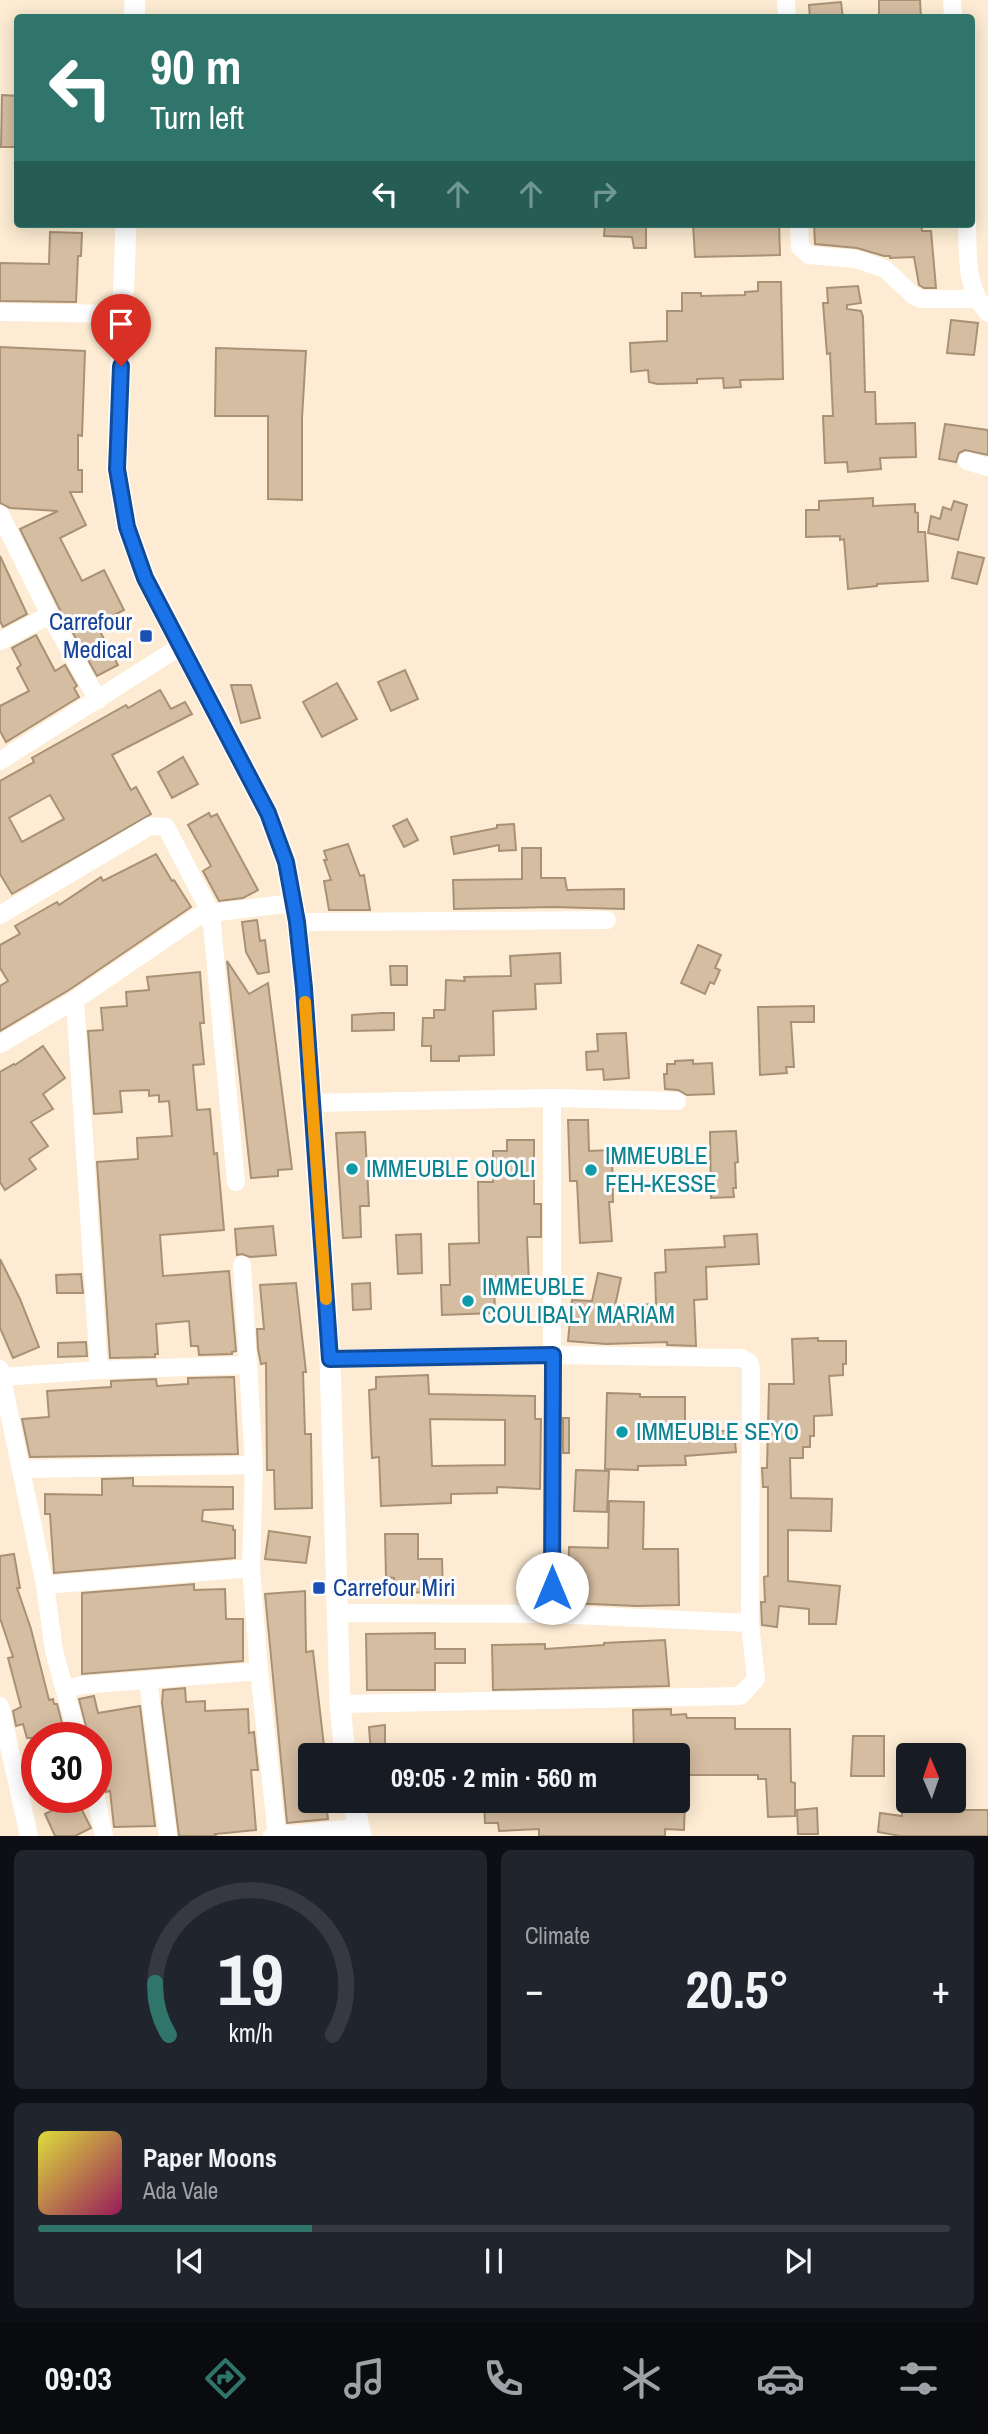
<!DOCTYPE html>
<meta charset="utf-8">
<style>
body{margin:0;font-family:"Archivo Narrow",sans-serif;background:#20242c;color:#f1f3f6;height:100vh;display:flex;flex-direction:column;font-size:26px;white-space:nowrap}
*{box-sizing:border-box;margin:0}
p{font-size:23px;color:#9ea1a6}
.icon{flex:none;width:38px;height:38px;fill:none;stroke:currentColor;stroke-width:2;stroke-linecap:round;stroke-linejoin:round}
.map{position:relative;height:1836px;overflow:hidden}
.details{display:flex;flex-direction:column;gap:14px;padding:14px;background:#0d0f14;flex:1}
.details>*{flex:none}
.banner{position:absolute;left:14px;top:14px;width:961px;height:214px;border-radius:7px;box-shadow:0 4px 18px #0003;background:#2f756b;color:#fff;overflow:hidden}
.needle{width:46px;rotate:358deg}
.fabs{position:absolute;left:896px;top:1743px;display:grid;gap:14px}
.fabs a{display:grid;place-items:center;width:70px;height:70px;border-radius:7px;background:#171b24;box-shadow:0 4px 18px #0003;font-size:35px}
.speed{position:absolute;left:21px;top:1722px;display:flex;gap:14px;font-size:35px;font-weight:700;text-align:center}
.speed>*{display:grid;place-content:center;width:91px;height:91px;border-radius:50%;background:#171b24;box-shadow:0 4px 18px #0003;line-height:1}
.speed .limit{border:10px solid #d22;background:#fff;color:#111}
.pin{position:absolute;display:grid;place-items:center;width:60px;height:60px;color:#fff;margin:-72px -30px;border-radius:50% 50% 50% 0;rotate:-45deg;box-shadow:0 0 7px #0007}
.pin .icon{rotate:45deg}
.me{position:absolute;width:77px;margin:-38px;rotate:0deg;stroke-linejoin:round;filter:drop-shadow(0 0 5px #0008)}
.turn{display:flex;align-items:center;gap:24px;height:147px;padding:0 21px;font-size:32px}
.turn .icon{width:91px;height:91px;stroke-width:2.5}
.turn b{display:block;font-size:49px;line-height:60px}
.lanes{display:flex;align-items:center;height:66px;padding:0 21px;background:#0003;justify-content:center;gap:35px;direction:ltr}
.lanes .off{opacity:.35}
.big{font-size:52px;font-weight:700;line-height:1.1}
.details .tile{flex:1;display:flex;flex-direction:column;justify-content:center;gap:10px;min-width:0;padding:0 24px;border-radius:10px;background:#20242c}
.details .dial{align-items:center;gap:0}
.dial svg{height:182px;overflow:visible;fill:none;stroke:#363941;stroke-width:7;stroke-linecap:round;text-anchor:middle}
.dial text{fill:#f1f3f6;stroke:none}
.song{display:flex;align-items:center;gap:21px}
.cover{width:84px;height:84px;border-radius:10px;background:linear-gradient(135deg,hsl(60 70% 55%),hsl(330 70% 35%))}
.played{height:7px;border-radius:4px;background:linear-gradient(90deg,#2f756b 30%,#363941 30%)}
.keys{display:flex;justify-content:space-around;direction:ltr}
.heat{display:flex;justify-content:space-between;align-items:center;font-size:38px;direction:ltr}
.details .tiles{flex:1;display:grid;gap:14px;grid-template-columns:1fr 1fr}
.tile:last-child{grid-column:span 2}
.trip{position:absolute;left:298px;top:1743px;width:392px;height:70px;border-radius:7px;background:#171b24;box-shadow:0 4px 18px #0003;font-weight:700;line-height:70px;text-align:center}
.tabs{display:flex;height:112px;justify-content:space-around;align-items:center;background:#090b0e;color:#9ea1a6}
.tabs .icon{width:49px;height:49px}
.tabs .on{color:#2f756b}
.tabs b{font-size:32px;color:#f1f3f6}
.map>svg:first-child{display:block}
.building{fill:#d5bda1;stroke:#a89175;stroke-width:2;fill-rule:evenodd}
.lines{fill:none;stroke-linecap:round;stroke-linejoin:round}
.minor{stroke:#fff;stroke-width:18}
.tertiary{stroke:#fff;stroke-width:21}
.route-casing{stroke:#114b97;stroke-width:18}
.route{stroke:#1a73e8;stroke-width:12}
.slow{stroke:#f59e0b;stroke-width:12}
.transit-dot{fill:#1a4fb4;stroke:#fcfcfc;stroke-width:2.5}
.culture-dot{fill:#0f9aa8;stroke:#fcfcfc;stroke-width:2.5}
.labels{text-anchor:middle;stroke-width:6;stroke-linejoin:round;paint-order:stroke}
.transit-label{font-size:24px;fill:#164399;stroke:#fcfcfc;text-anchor:end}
.culture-label{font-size:24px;fill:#0d838f;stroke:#fcfcfc;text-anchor:start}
</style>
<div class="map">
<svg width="988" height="1836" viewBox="0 0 988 1836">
<rect width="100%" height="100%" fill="#fdecd3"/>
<g class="building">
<path d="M879,0H920L921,18H879Z"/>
<path d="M841,2L843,18H810L809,5Z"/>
<path d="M2,95L18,96V147H1Z"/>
<path d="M605,224H646V248H634L632,237L604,236Z"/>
<path d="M693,224H779L780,255L695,257Z"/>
<path d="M814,224H921L922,231H931L936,288H924L919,285L914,257L890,258V256H884L857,248L815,244Z"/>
<path d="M50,232L82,233L81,256H78L76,302L0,301V263L49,264Z"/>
<path d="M758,282H781L783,379L740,380L741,387L724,388L723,378L697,379V383L657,384L649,382L648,370L631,372L630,343L667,341V311H682V293H701V296L745,295V292L758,291Z"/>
<path d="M858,286L861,303L847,305V309L861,311L863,317L865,392H875L876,424L915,423L916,457L880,458L881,469L848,472L847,462L825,463L823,416H833L830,353L827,354L823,303H828L827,288Z"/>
<path d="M951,320L978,323L974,355L947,353Z"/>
<path d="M0,347L85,351L82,436L78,435V470H82V492H70L86,525L60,538L82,581L104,570L124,610L96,624L118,665L97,676L60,610L20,529L58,511L10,508L0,503Z"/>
<path d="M216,348L306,351L302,418V500L268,499V416H215Z"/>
<path d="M945,424L988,430V455L965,450L959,453L956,462L939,459Z"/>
<path d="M873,498V506L915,504V512L918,513V532H925L928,581L877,584V586L848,589L844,539L840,540V536L806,537V510H819V501Z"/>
<path d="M954,501L967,505L958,540L928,533L931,516L940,519L943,507L951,510Z"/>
<path d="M958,552L984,558L977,584L952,578Z"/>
<path d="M0,556L27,614L3,627L0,621Z"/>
<path d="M36,635L55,671L65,665L77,686L74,688L79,697L6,742L0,731V706L29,691L17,668L21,665L12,648Z"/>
<path d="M405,670L418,699L391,711L378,682Z"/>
<path d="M337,683L357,719L322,737L303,702Z"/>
<path d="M231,685H251L260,718L241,723Z"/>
<path d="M160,690L171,709L185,702L192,714L112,755L131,790L136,787L151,814L12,894L0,874V781L34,762L32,758L126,705L128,708ZM50,795L64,819L22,842L9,818Z"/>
<path d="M183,757L198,784L172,798L158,772Z"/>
<path d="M209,813L211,817L217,814L258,890L243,898L219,901L203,871L211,866L188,825Z"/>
<path d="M407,819L418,840L404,847L393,826Z"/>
<path d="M514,824L516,850L499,851V845L454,854L451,837L497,828V825Z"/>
<path d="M348,844L360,876L364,875L370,910H329L324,881L331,880L324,860H327L324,851Z"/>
<path d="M522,848H541V878H565L567,890L624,889V909L552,907L454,909L453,880L522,879Z"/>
<path d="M156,854L172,881L174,880L191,907L69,990L0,1031V986L8,981L0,968V945L20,934L15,926L57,902L59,905L101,877L103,881Z"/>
<path d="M257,920L260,941L265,940L269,972L258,974L246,952L242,922Z"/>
<path d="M698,945L721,955L715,968L720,970L714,984L710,982L705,994L681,983Z"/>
<path d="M560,953L561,983L535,984L536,1009L493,1011L494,1055L459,1056V1061H431V1046H422L423,1018H434V1010H445L446,980L465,981L464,977L511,976L510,956Z"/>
<path d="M227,961L249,994L268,983L292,1169L278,1170V1176L251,1178Z"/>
<path d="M390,966H407V985H391Z"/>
<path d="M200,972L204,1023H200L204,1064L193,1065L197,1110L210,1109L214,1154L217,1153L224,1230L160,1235L163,1276L229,1271L236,1351L232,1352V1354L199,1355L198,1346H191L189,1321L156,1324L158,1354H155V1357L110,1358L97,1162L138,1159L137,1138L172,1136L169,1101L159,1102V1095L149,1096V1090L120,1091L122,1112L94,1114L88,1031L103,1030L101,1008L127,1006L126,992L149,990L147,977Z"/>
<path d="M814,1006V1022H791L794,1067H786L787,1073L760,1075L758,1007Z"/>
<path d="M382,1013H394V1030L352,1031V1015Z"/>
<path d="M626,1033L629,1078L604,1080L603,1069L587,1070L586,1052L598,1051L597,1034Z"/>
<path d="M43,1046L65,1078L43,1094L53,1109L31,1122L48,1146L29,1159L36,1169L5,1190L0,1182V1072L14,1064L15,1065Z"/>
<path d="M693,1060V1064L712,1063L714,1094L687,1095L678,1090L665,1089L664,1074H667V1064H675V1061Z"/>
<path d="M568,1120H588L589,1151L612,1150L613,1202H609L612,1241L580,1243L577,1181H570Z"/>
<path d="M736,1131L738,1162L735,1163L736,1188H733L734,1197L711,1198L710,1132Z"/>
<path d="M365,1132L369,1206H360L361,1237L343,1238L336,1133Z"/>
<path d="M507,1140H534V1204H541V1237H527L529,1283L494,1284L495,1313L442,1315L441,1285H450L449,1244L479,1243L478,1182H493V1151H507Z"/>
<path d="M273,1226L276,1255L250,1257L242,1254L237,1255L235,1229Z"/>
<path d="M421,1234L422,1273L398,1274L396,1235Z"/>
<path d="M757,1234L759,1264L706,1267L707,1299L694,1300L696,1346L667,1345V1342L606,1344L568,1341L572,1300L592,1301L598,1273L621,1278L615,1306L656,1304L655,1273L666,1272L665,1250L725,1247L724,1236Z"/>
<path d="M0,1259L20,1299L39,1347L13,1358L0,1328Z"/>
<path d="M81,1274L83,1293H57L56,1275Z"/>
<path d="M296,1283L306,1372H303L305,1434H311L312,1508L275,1509L274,1470H267L266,1363L261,1364L258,1349L257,1329H264L260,1285Z"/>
<path d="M370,1283L371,1309L353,1310L352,1284Z"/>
<path d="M818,1338V1341H846V1364H843V1375L829,1376L832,1415L814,1416V1436H810V1447H803V1458H790L791,1498L832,1499L831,1531L788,1530V1581L840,1586L836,1624H809V1609L779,1606L777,1627L762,1625L761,1602H765L764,1577L768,1576V1487H763L762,1468H767L769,1384H794L792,1339Z"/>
<path d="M86,1342L87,1356L58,1357V1343Z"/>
<path d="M428,1375L429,1394L535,1396V1419H541L540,1489L497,1487V1493L451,1494V1503L381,1506L379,1457L372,1458L369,1390L376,1389V1377ZM430,1419L505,1420V1465L432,1466Z"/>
<path d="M234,1377L238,1454L30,1457L22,1419L49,1417L47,1391L111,1387V1381L156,1379L157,1386L188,1384V1378Z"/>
<path d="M607,1393L640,1394V1397H685V1434L734,1430L736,1452L685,1456L686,1465L638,1466V1470L605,1469Z"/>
<rect x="563" y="1418" width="6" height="35"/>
<path d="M576,1470L609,1471L607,1512L574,1511Z"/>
<path d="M133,1478V1486L233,1487V1509L203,1510L202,1521L233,1526V1530H235V1558L54,1573L50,1514H45V1494L102,1495V1479Z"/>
<path d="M609,1501L644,1502L643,1549H678L679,1605L637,1606L568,1603L569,1547L608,1548Z"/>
<path d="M269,1531L310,1537L306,1563L265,1559Z"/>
<path d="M385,1534H418V1559H442L443,1592L393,1593L394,1578L386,1577Z"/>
<path d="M14,1554L20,1588H17L31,1629L49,1700L53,1699L54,1704H57L66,1738H27L23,1724L16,1726L13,1711L21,1707L8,1658L13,1657L0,1618V1556Z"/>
<path d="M194,1584V1590L225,1589L226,1619H243V1661L82,1674V1593Z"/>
<path d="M305,1591L306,1652L313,1651L325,1755H310V1801H326L328,1819L287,1823L265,1594Z"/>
<path d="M435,1633V1649H465V1663H435V1690H367L366,1634Z"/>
<path d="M665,1640L669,1686L493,1690L492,1645L545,1644V1649L604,1645V1643Z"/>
<path d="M185,1688L186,1702L205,1701V1711L248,1709L249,1733L254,1732L258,1770H251L256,1830L215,1834L216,1836H179L162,1703L163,1690Z"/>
<path d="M94,1696L98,1713L140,1706L155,1826L114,1827L110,1791L106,1792L96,1738H89L79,1699Z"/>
<path d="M671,1709V1715L686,1714L687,1718H735V1729H790L791,1782L795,1783V1816L768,1817L766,1779H758V1775H677V1755H634L633,1710Z"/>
<path d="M385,1725V1752L371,1753L369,1727Z"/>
<path d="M853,1736H884V1776H851Z"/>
<path d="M37,1758V1775L28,1777L24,1761Z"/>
<path d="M76,1798L91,1828L75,1836H55L45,1814Z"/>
<path d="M484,1801H579V1804L685,1801L684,1830L665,1829V1836H539V1829L499,1831L498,1823H485Z"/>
<path d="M902,1801H959V1810H988V1836H900L878,1832L880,1813L902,1816Z"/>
<path d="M817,1808L818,1834H798L797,1810Z"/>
</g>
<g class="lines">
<g class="minor">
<path d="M786,0L787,18"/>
<path d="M952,0L953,18"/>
<path d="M799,224L800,247L809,255L856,259L885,269L914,296L922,299H976"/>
<path d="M967,224C968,256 965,288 988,313"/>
<path d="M0,312L123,314"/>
<path d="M967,461L988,467"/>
<path d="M0,514L50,615L98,700"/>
<path d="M0,641L50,615"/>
<path d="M0,761L181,646"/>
<path d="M0,915L150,826L166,827L211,913L236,1182"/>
<path d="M297,922L607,920"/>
<path d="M75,1000L99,1370"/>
<path d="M0,1044L75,1000L197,917L211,913L293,903"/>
<path d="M312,1103L552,1098L677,1101"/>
<path d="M242,1265L254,1465L251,1568L259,1671L277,1835"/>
<path d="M330,1359L553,1355L741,1358L749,1362L751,1369L750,1623L756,1679L740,1696L340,1704"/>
<path d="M0,1369L45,1585L54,1651L78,1738"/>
<path d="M3,1377L99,1370L247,1365"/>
<path d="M22,1469L254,1465"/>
<path d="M45,1585L251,1568"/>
<path d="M337,1613L552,1614L750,1623"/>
<path d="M552,1614V1098"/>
<path d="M148,1680L168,1836"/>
<path d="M64,1689L83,1685L259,1671"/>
<path d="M0,1706L29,1836"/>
<path d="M96,1797L104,1836"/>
<path d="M272,1836L359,1828"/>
</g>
<g class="tertiary">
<path d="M134,18L135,0"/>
<path d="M126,224L117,469L127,527L145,577L268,813L286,862L297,922L304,988L330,1359L340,1704L345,1755"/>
<path d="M353,1801L361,1836"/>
</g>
</g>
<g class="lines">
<g class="route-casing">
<path id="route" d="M121,366L117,469L127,527L145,578L268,813L286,862L297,922L304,988L330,1359L553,1355L552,1588"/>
</g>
<use href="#route" class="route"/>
<path class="slow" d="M305,1002L326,1299"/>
</g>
<g class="transit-dot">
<rect x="139" y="629" width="14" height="14" rx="3.5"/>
<rect x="312" y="1581" width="14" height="14" rx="3.5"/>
</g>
<g class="culture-dot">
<circle cx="352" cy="1169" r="7"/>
<circle cx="591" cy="1170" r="7"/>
<circle cx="468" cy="1301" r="7"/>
<circle cx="622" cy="1432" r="7"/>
</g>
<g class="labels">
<g class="transit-label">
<text x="132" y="630">Carrefour<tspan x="132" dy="28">Medical</tspan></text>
<text x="333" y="1596" text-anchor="start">Carrefour Miri</text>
</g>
<g class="culture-label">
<text x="605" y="1164">IMMEUBLE<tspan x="605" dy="28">FEH-KESSE</tspan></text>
<text x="366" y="1177">IMMEUBLE OUOLI</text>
<text x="482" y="1295">IMMEUBLE<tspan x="482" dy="28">COULIBALY MARIAM</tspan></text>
<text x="636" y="1440">IMMEUBLE SEYO</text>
</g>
</g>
</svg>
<div class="fabs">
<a><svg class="needle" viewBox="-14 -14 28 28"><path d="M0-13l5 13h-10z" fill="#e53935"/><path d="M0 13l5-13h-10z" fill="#9ea1a6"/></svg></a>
</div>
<div class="speed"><div class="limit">30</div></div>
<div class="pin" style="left:121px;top:366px;background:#d93025"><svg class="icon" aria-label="arrive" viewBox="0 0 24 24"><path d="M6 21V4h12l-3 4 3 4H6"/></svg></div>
<svg class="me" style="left:552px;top:1588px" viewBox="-20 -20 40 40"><circle r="19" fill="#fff"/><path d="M0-13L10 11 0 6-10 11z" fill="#1a73e8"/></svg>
<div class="trip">09:05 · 2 min · 560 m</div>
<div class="banner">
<div class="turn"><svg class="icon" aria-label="left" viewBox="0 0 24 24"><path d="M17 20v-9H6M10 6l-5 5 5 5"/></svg><div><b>90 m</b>Turn left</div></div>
<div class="lanes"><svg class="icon" aria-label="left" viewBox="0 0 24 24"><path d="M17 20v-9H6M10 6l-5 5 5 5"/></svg><svg class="icon off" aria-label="ahead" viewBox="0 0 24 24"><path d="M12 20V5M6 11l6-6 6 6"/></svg><svg class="icon off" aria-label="ahead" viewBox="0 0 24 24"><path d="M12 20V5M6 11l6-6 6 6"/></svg><svg class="icon off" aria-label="right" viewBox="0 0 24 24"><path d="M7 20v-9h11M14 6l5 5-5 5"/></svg></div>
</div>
</div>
<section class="details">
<div class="tiles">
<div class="tile dial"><svg viewBox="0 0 100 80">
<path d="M14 69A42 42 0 1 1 86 69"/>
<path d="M14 69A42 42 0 0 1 8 46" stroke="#2f756b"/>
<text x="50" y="56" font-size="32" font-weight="700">19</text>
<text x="50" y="72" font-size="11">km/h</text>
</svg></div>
<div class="tile"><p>Climate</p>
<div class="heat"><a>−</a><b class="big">20.5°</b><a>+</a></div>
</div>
<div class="tile">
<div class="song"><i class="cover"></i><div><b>Paper Moons</b><p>Ada Vale</p></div></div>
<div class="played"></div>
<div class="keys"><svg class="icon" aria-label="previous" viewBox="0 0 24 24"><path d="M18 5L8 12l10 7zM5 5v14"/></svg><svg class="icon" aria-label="pause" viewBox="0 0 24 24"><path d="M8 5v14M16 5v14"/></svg><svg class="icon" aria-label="next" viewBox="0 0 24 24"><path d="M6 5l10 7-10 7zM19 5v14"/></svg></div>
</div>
</div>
</section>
<nav class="tabs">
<b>09:03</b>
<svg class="icon on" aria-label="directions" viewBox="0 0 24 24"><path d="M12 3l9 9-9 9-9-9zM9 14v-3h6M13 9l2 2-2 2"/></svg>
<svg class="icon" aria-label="music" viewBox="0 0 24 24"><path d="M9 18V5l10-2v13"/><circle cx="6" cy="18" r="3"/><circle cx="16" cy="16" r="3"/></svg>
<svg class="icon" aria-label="phone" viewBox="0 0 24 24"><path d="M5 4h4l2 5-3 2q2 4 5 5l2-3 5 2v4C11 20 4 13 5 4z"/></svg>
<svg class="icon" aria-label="climate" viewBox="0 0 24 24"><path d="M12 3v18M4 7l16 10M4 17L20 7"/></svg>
<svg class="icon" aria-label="car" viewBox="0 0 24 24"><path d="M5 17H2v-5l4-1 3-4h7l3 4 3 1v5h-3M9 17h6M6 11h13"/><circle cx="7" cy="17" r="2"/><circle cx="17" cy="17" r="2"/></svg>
<svg class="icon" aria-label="filters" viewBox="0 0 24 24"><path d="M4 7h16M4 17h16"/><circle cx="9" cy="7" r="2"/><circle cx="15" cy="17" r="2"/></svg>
</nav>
